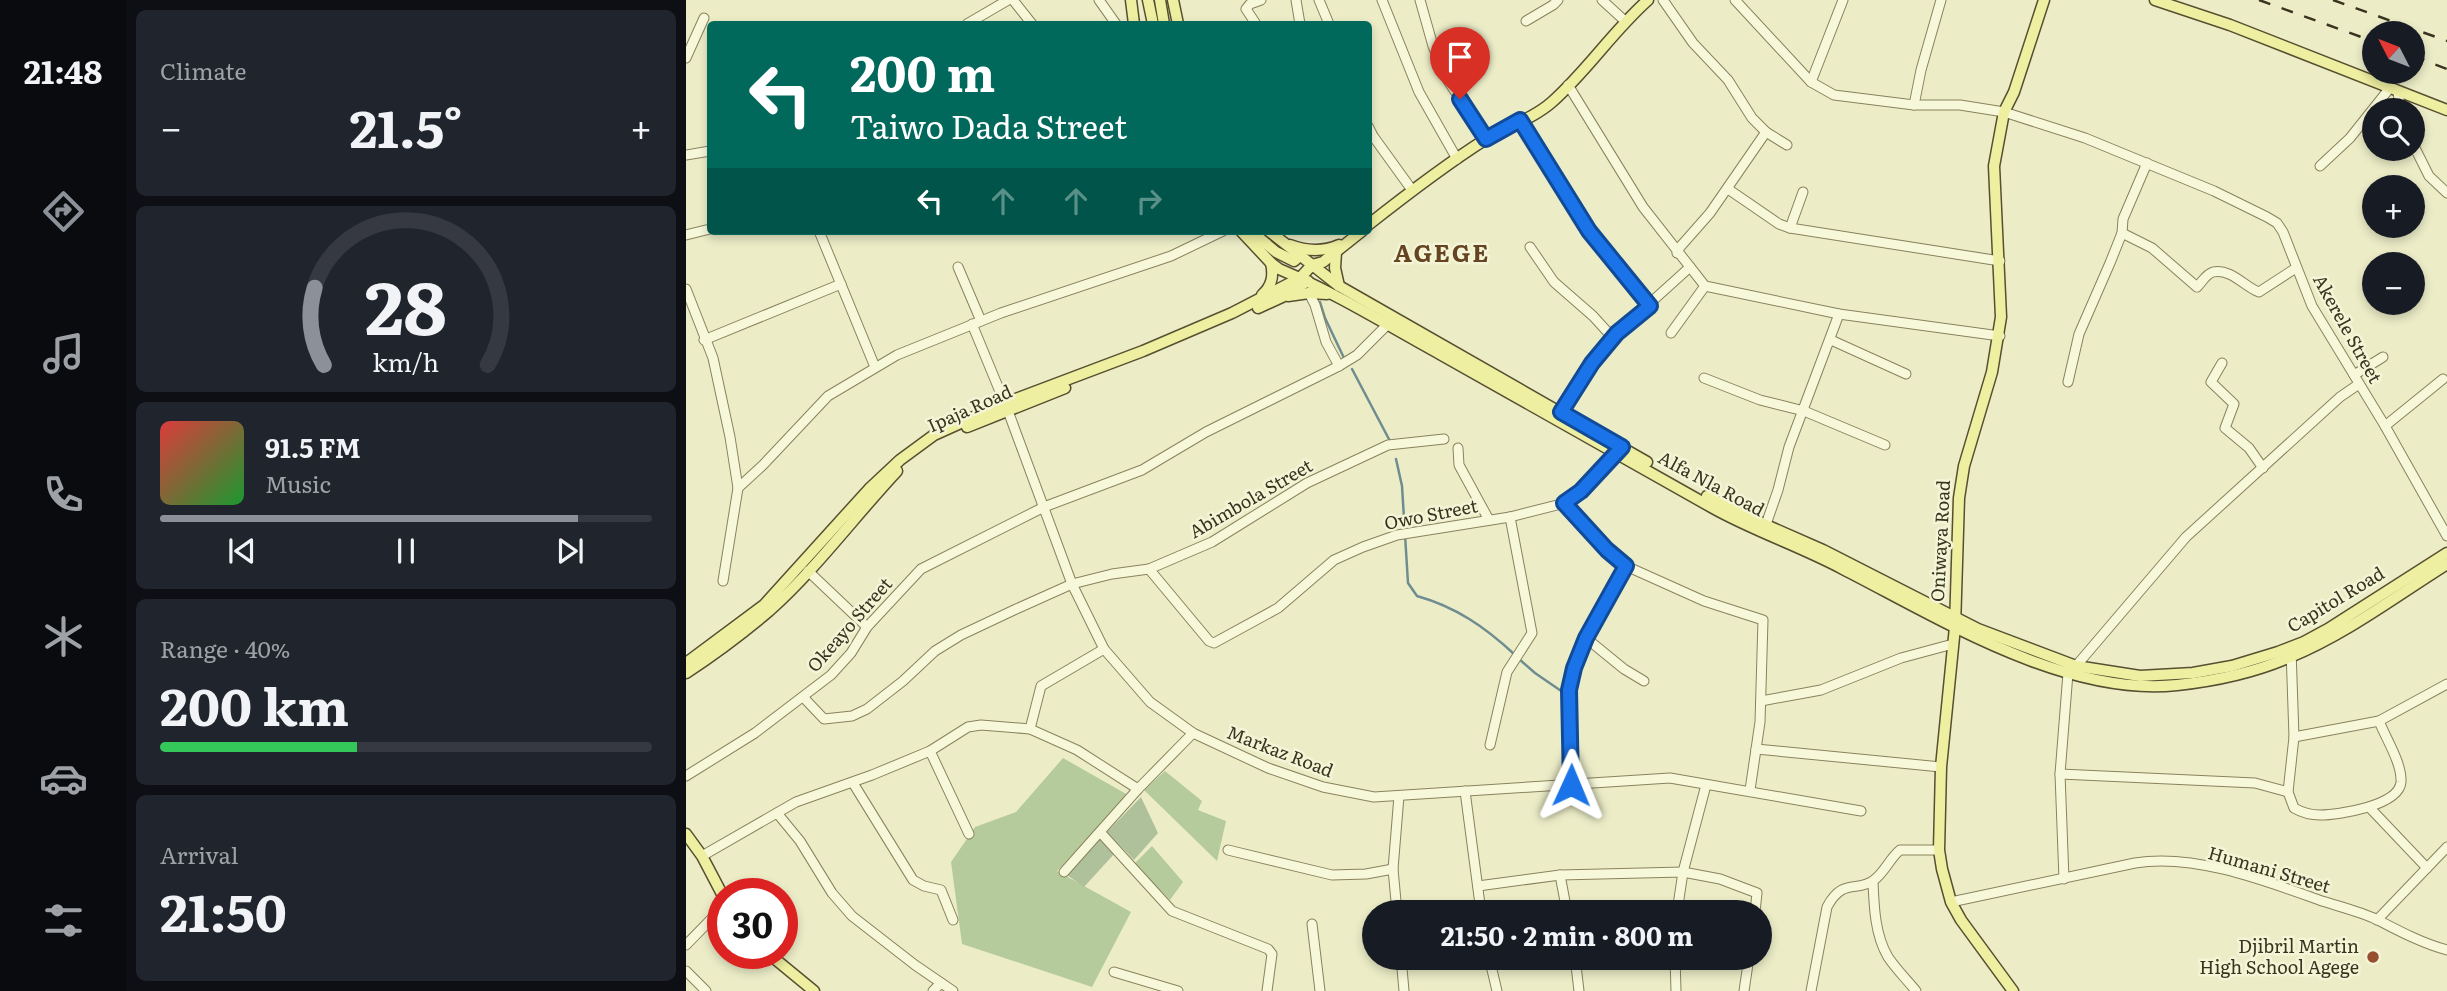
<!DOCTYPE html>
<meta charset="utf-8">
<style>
body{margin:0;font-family:Literata,serif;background:#20242c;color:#f1f3f6;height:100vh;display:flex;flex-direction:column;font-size:26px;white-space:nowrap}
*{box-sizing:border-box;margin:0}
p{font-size:23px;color:#9ea1a6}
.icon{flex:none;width:38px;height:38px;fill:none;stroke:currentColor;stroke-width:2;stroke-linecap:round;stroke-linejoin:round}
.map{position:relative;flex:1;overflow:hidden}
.sheet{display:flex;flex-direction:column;gap:10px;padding:10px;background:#0d0f14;width:560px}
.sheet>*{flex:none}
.top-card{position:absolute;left:21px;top:21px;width:665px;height:214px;border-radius:7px;box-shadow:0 4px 10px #0003;background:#00695c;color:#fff;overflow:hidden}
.needle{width:46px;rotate:312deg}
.buttons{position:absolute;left:1676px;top:21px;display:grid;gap:14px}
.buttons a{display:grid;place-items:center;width:63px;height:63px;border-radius:50%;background:#171b24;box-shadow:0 4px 10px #0003;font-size:35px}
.speed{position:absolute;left:21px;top:878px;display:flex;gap:14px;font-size:35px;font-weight:700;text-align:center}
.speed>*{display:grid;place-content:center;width:91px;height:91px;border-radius:50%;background:#171b24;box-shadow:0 4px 10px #0003;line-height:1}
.speed .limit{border:10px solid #d22;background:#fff;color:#111}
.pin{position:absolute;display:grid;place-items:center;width:60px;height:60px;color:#fff;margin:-72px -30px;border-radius:50% 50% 50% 0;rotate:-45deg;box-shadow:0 0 7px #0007}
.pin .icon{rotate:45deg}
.me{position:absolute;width:77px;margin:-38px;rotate:1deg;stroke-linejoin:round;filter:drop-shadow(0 0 5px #0008)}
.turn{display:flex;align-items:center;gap:24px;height:147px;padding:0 28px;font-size:32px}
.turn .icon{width:91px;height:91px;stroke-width:2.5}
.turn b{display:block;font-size:49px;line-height:60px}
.lanes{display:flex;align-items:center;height:66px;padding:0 28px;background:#0003;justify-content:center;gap:35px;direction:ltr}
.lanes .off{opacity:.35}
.big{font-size:52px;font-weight:700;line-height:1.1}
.sheet .tile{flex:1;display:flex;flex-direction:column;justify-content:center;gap:10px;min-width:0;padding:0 24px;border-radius:10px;background:#20242c}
.sheet .dial{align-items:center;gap:0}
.dial svg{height:182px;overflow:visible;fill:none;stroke:#363941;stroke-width:7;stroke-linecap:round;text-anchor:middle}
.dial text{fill:#f1f3f6;stroke:none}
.song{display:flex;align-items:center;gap:21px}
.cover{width:84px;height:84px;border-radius:10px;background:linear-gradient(135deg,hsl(0 70% 55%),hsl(130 70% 35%))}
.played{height:7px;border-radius:4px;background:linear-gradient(90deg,#8c9099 85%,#363941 85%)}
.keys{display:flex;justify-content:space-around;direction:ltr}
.heat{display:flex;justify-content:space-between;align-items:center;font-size:38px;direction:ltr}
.charge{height:10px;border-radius:5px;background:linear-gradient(90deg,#34c759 40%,#363941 0)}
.trip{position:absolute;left:676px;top:900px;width:410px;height:70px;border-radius:35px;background:#171b24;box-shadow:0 4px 10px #0003;font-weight:700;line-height:70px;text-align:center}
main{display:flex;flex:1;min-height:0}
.tab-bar{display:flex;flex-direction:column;width:126px;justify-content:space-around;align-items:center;background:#090b0e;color:#9ea1a6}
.tab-bar .icon{width:49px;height:49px}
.tab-bar .on{color:#8c9099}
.tab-bar b{font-size:32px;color:#f1f3f6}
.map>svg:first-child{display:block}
.green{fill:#b6cb9b}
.cemetery{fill:#afc19a}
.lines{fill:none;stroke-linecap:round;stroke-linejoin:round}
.stream{stroke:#6f8d90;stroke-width:2.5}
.minor-casing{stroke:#89825d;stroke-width:11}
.major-casing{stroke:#574f31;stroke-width:13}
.minor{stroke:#f7f8da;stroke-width:9}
.major{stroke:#eeefa1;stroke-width:10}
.rail{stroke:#393420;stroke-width:2.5;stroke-dasharray:12 12;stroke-linecap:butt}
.route-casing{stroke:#114b97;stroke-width:18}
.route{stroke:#1a73e8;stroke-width:12}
.poi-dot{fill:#964f2e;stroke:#f4f5d6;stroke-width:2.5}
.labels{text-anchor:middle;stroke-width:5;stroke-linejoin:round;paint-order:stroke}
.street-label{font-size:18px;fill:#393420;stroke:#f4f5d6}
.poi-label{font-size:18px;fill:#393420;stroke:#f4f5d6;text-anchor:end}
.district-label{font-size:24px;font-weight:bold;letter-spacing:2px;fill:#654521;stroke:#f4f5d6}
</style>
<main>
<nav class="tab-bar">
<b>21:48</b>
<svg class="icon on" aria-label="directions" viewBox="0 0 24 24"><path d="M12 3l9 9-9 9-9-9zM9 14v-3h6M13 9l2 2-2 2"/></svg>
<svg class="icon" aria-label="music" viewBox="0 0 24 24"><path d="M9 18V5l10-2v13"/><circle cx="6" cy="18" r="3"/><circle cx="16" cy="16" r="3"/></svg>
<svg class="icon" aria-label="phone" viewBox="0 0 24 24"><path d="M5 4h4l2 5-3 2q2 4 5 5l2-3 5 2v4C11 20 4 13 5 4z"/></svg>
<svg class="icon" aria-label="climate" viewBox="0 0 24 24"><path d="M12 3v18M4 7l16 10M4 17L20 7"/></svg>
<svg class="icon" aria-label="car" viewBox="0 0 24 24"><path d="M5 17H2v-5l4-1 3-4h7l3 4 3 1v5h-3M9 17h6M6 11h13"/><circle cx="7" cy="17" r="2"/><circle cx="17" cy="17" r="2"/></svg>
<svg class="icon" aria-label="filters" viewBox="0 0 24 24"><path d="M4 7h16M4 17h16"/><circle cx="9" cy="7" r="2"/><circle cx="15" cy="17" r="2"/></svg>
</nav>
<section class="sheet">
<div class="tile"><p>Climate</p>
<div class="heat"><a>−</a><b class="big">21.5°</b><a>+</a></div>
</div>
<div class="tile dial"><svg viewBox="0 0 100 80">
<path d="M14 69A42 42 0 1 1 86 69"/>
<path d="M14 69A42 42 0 0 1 10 35" stroke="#8c9099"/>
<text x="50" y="56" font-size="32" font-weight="700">28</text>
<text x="50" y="72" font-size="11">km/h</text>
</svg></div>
<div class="tile">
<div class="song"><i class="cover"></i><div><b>91.5 FM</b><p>Music</p></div></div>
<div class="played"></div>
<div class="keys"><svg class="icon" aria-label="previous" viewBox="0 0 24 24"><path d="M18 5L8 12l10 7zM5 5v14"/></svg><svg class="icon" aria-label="pause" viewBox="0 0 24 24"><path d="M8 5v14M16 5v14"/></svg><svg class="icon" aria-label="next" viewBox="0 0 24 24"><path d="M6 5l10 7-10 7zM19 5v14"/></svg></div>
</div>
<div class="tile"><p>Range · 40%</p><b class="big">200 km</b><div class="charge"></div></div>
<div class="tile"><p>Arrival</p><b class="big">21:50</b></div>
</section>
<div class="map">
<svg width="1761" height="991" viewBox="0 0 1761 991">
<rect width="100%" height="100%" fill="#ecedc7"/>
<g class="green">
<path d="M377,758L442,795L371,871L445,912L406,987L276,944L265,862L289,827L330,812Z"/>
<path d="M479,771L516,801L512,810L540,821L531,861L458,790Z"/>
<path d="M466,846L497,882L484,900L448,864Z"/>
</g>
<g class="cemetery">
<path d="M455,797L472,833L448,860L421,832Z"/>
<path d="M415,838L429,853L398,887L381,875Z"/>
</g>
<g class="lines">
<g class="stream">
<path d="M634,302L639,318L658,358"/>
<path d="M666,369L705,443"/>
<path d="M710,459L716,486L722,583L731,596C770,607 799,627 828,654"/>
<path d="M833,659L849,673L881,695"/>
</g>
<g class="minor-casing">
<g id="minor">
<path d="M327,0L346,24"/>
<path d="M413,0L430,24"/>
<path d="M610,0L614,24"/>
<path d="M633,0L643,24"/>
<path d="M696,0L733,92L771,159"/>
<path d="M734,0L747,46L761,79L800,139"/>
<path d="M916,0L939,21"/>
<path d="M977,0L1007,43L1042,80L1066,118L1080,132L1101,145"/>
<path d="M1049,0L1125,82L1148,95L1228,105H1274L1318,112L1399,138L1528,191L1581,217L1591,223L1597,232L1626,306L1699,426L1761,536"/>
<path d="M840,21L867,5L872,0"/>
<path d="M281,24L322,0"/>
<path d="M570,24L560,9L564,4L575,0"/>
<path d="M0,58L18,18"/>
<path d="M1125,82L1157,0"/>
<path d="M882,85L957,207L1019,286L1153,314L1314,336"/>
<path d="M1712,93L1715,110"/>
<path d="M1228,105L1235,70L1255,0"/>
<path d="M834,120L903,231L964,306"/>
<path d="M682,126L687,136L726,190"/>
<path d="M1727,144L1743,176L1761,193"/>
<path d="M0,155L24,151"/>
<path d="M1634,166L1664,138L1703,89"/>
<path d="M1042,189L1093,224L1104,228L1314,261"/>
<path d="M1104,228L1117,192"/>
<path d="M133,231L189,367"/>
<path d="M1436,233L1466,248L1511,287C1516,282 1520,274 1527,272C1545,268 1560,288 1573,292L1610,268"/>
<path d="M0,235L24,229"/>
<path d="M844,247L868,282L907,316L927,338"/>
<path d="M991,253L994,247L1024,213L1080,132"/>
<path d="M272,267L295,321"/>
<path d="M0,289L27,358L44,437L52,488L37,581"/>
<path d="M623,293L629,305L640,342L653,366"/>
<path d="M286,324L322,411L386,584L418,649L464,702L507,733L582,768L637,787L688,797L984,778L1175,811"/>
<path d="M985,333L1019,286"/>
<path d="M18,340L155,284"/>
<path d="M1145,340L1220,374"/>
<path d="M1536,363L1525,382L1548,404L1539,428L1563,448L1577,468"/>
<path d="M1668,375L1697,357"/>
<path d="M1018,378L1074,400L1118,411L1199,445"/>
<path d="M1382,382L1393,334L1424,263L1436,233L1437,219L1461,163"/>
<path d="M875,412L906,363L931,333L1004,267"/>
<path d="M1699,426L1757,379"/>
<path d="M772,448L773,465L803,520"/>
<path d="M52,488L77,465L142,396L211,355L315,313L485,256L537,231"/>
<path d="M879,503L921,550L940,566L1018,601L1077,620L1074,722L1064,790"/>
<path d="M1078,530L1092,490L1103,447L1153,314"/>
<path d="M463,569L523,641L528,643L592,608L648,560L677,547L711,535L824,517L879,503L895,491L935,448"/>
<path d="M122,571L181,627"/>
<path d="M900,638L938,669L958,681"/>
<path d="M1605,650L1608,737L1602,792L1608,808C1615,812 1625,815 1634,815C1652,815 1713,806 1715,782C1716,763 1700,739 1693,721"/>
<path d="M1390,666L1500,537L1654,397L1673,384"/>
<path d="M118,698L138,719L166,716L181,709L217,681L249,651L275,635L328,610L386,584L426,574L463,569L526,542L621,483L702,445L758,439"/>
<path d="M1075,701L1135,690L1215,658L1267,644"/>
<path d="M344,729L355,686L418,649"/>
<path d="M1608,737L1693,721L1761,684"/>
<path d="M804,745L821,672L846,633L824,517"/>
<path d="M1070,749L1255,767"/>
<path d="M244,751L283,834"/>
<path d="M1374,774L1569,783L1602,792"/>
<path d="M0,776L69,733L145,675L165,653L181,627L235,569L358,507L456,470L520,432L653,366L671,355L701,325L703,319"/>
<path d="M167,783L227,880L238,886L255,890L267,920"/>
<path d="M885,785L883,690L888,668L900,638L940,566"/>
<path d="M779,791L795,912"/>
<path d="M1684,808L1741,868"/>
<path d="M91,813L114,841L146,893L166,916L229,965L267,991"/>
<path d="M414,832L486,911L582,949L586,954L581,991"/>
<path d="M542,850L646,875L680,874L707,869"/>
<path d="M16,856L110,802L186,775L244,751L282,727L295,725L344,729L391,750L452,789"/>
<path d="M378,872L452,789L507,733"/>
<path d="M874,875L881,912"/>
<path d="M1378,879L1374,774L1382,673"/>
<path d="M1187,882C1188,907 1189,935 1202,957C1210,969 1221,980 1230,991"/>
<path d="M792,886L874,875L997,872L1034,879L1071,893L1069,912"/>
<path d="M1265,902L1449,863C1508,853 1580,881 1636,901C1655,907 1675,912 1692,920C1715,932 1736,943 1761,950"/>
<path d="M711,912L707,869L713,796"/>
<path d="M991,912L997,872L1020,785"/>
<path d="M1691,920L1761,847"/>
<path d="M626,924L634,991"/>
<path d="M0,945L37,907"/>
<path d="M715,957L718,991"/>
<path d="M803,957L811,991"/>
<path d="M889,957L893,991"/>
<path d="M989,957L990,991"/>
<path d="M0,971L20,991"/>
<path d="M428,972L492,991"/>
<path d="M247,991L255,983"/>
<path d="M1058,991L1063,957"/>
<path d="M1125,991L1141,907C1157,877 1171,893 1188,880C1199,872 1204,858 1214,850H1253"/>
</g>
</g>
<g class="major-casing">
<g id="major">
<path d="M445,0L448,24"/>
<path d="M462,0L467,24"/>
<path d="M474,0L478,24"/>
<path d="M487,0L492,24"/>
<path d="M1469,0L1544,25L1761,110"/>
<path d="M682,225C720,195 759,165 800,139C821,127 848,118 866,102C901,71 927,31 962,0"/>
<path d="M555,231L585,263L593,269C650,293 701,325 754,354C845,405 936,456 1027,508C1068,531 1114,546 1157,569C1253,618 1379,697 1491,685C1528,681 1570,672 1604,657C1660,634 1710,596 1761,564"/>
<path d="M565,231L590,252L608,261L614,256"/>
<path d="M583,231L653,286L961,462"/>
<path d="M604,245C620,251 637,252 653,245"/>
<path d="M650,252L649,268L653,286"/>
<path d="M576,295C586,286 588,276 585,263"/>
<path d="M602,296L623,293L641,294"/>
<path d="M572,308L596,297L622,281"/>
<path d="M281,427L379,388"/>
<path d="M1021,496L1080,525L1137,550L1292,629L1390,666L1454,676L1507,673L1546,666L1592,652L1618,642L1642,629L1761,553"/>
<path d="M0,663L78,605L183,489L214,460L248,435L319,403L457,351L546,313L614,278L626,265L637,262L676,231"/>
<path d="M0,673C29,654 57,633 83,611C130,569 168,517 211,471"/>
<path d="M0,834L16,856L37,896"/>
<path d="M83,954L128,991"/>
<path d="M1327,991L1275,920L1265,902L1256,869L1253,850L1255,767L1269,627L1273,498L1278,466L1306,372L1315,317L1308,166L1318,112L1328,92L1358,0"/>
</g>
</g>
<use href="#minor" class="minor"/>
<use href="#major" class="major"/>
<g class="rail">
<path d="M1573,0L1689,42"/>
<path d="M1647,0L1761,41"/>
<path d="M1727,56L1761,69"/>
</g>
</g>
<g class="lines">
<g class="route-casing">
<path id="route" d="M774,99L800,139L834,120L903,231L964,306L931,333L906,363L875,412L936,447L895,491L878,503L921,550L940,566L900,638L888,668L883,690L885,785"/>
</g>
<use href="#route" class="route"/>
</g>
<circle class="poi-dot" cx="1687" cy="957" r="7"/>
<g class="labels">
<g class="street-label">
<text transform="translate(1661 329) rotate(61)" y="6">Akerele Street</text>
<text transform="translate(284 409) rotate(-24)" y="6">Ipaja Road</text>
<text transform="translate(1025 484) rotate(28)" y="6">Alfa Nla Road</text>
<text transform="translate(565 499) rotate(-30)" y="6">Abimbola Street</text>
<text transform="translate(745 515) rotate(-11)" y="6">Owo Street</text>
<text transform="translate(1255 541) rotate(-87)" y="6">Oniwaya Road</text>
<text transform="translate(1650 600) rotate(-31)" y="6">Capitol Road</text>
<text transform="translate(164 625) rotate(-49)" y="6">Okeayo Street</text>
<text transform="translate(594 752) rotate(21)" y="6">Markaz Road</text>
<text transform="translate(1583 870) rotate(16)" y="6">Humani Street</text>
</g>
<g class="poi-label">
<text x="1673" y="953">Djibril Martin<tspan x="1673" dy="21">High School Agege</tspan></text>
</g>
<g class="district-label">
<text x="756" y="262">AGEGE</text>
</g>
</g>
</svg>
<div class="buttons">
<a><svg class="needle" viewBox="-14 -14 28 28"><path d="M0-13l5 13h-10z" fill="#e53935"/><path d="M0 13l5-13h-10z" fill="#9ea1a6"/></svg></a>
<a><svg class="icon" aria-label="search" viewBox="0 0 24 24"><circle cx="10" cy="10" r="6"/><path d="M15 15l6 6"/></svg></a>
<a>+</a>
<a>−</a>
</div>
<div class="speed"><div class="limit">30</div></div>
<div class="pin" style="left:774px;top:99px;background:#d93025"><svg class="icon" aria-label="arrive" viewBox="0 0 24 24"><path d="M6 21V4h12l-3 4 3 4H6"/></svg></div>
<svg class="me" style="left:885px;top:785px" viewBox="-20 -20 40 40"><path d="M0-17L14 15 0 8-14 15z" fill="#1a73e8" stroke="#fff" stroke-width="4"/></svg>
<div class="trip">21:50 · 2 min · 800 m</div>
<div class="top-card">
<div class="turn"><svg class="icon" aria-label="left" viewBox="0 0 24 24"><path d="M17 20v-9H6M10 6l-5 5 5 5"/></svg><div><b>200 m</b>Taiwo Dada Street</div></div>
<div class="lanes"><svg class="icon" aria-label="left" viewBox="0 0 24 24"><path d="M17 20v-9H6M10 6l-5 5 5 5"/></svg><svg class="icon off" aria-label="ahead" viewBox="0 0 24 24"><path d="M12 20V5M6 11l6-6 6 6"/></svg><svg class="icon off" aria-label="ahead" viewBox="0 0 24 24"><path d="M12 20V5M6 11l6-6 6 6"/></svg><svg class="icon off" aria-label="right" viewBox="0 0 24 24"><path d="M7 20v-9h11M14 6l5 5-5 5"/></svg></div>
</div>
</div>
</main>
